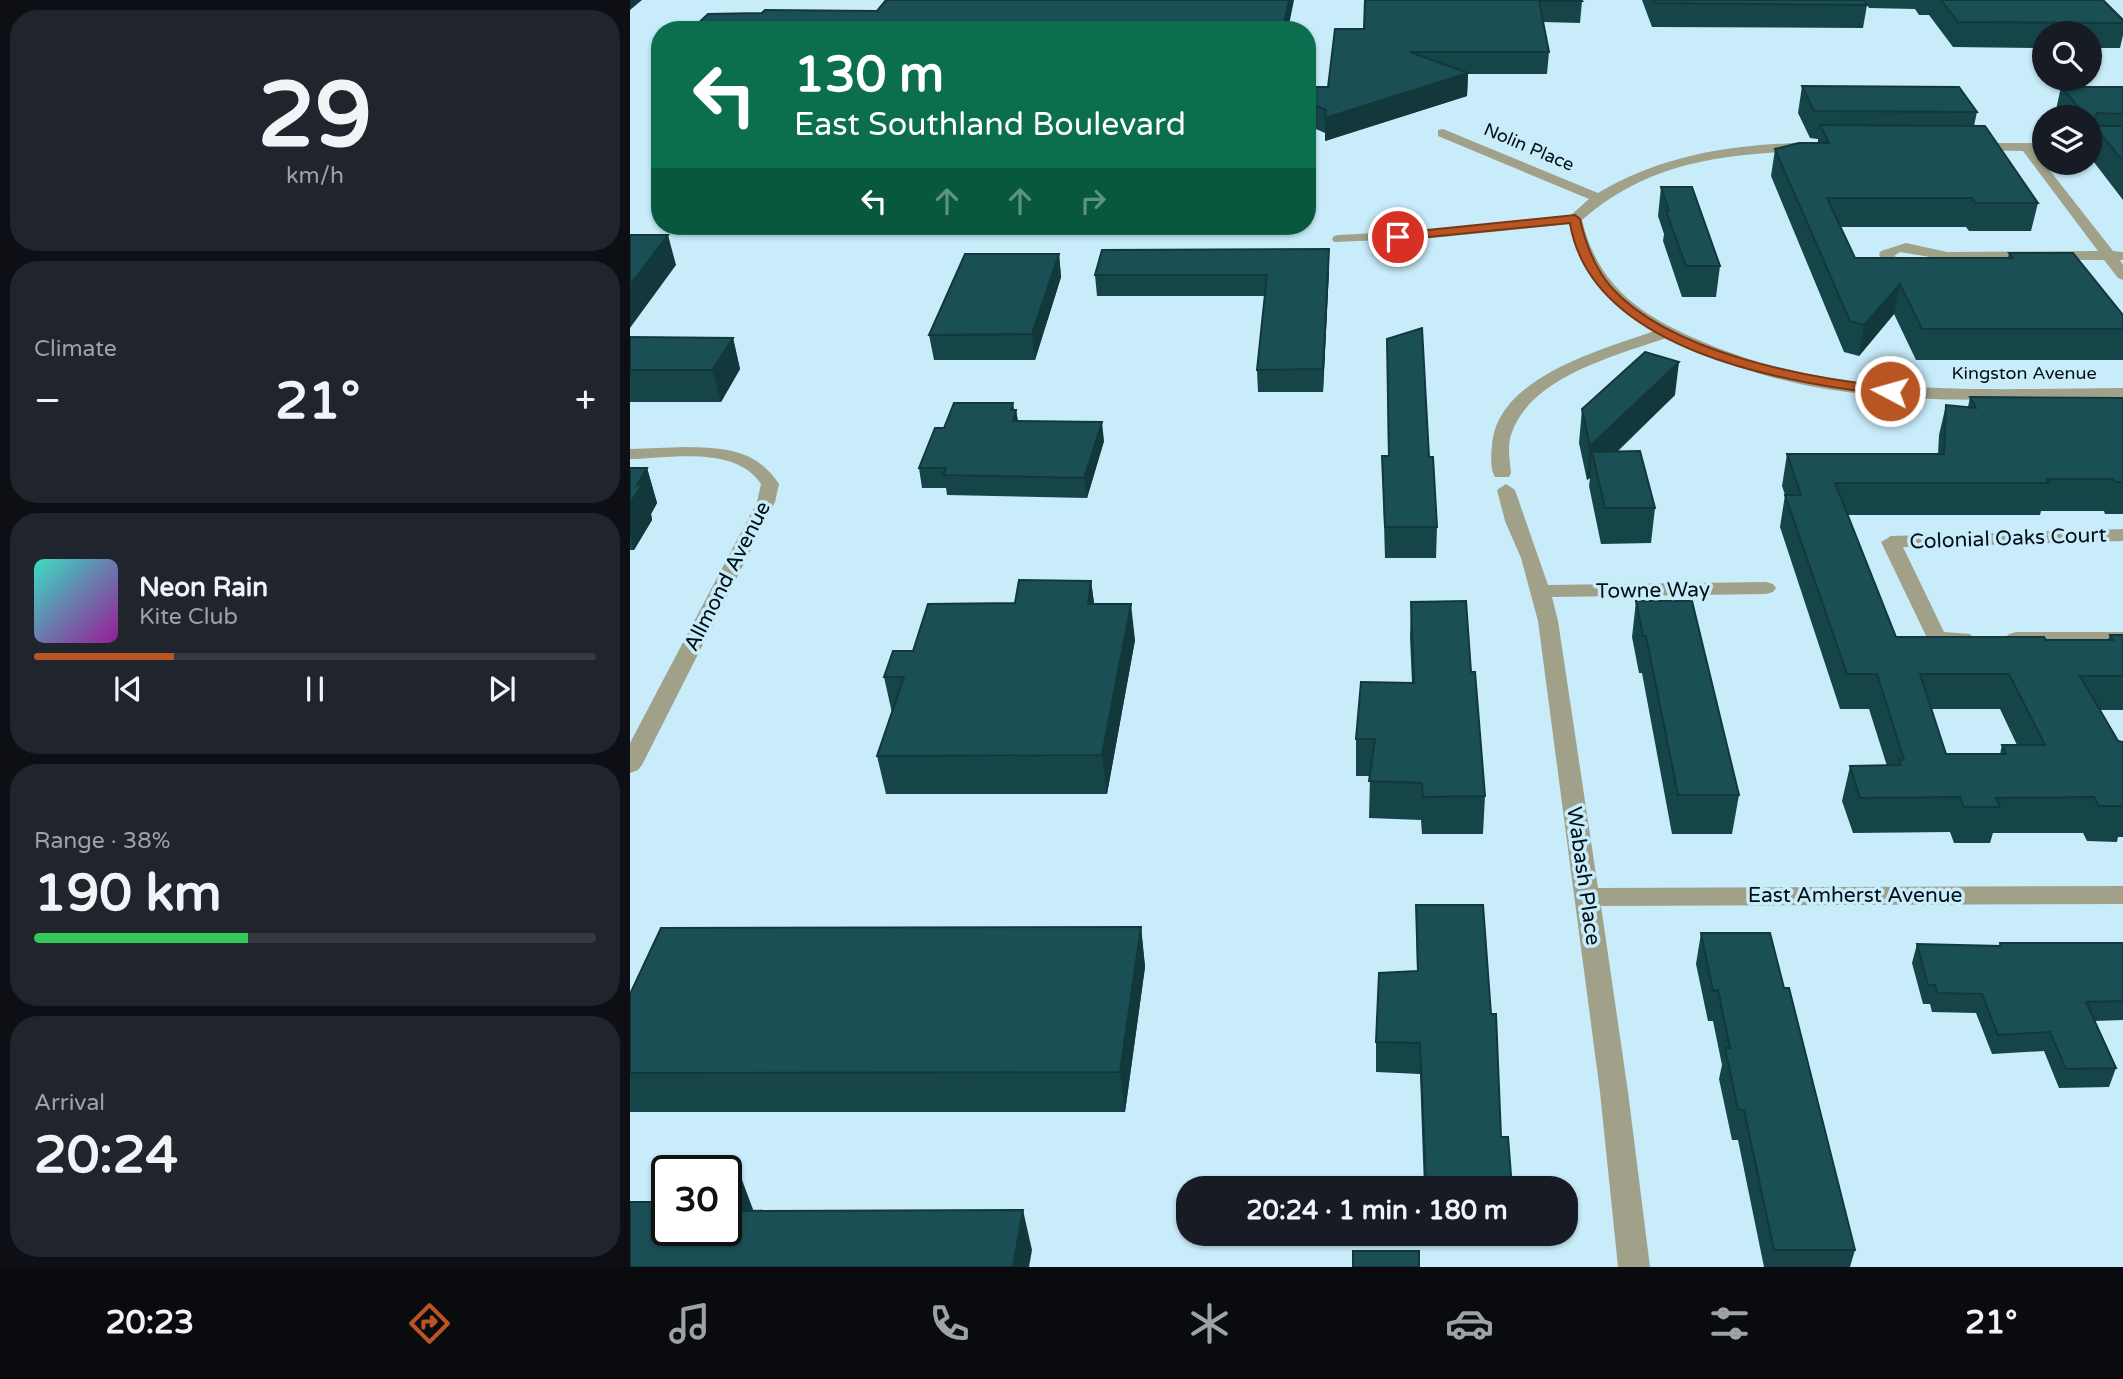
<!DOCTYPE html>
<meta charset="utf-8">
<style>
body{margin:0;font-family:"Varela Round",sans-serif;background:#20242c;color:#f1f3f6;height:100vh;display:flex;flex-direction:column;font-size:26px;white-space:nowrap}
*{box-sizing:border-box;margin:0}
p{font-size:23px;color:#9ea1a6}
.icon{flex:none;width:38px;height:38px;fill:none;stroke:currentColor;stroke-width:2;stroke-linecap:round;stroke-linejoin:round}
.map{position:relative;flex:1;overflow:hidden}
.details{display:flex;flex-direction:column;gap:10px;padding:10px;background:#0d0f14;width:630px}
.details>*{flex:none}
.top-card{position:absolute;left:21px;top:21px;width:665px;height:214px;border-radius:28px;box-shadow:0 2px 5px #0004;background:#0b6e4f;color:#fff;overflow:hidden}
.tools{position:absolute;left:1402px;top:21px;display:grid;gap:14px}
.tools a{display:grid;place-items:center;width:70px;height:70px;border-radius:50%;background:#171b24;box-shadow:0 2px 5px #0004;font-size:35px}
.speed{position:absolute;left:21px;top:1155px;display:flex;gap:14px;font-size:35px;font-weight:700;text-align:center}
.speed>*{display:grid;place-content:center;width:91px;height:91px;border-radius:50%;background:#171b24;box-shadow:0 2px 5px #0004;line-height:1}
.speed .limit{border:4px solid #111;border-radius:10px;background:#fff;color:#111}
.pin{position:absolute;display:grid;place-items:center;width:60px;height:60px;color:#fff;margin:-30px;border:4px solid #fff;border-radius:50%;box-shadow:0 2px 7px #0007}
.me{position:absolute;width:77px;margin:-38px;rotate:276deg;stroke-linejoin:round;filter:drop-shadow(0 0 5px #0008)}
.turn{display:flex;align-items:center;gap:24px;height:147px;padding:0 28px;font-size:32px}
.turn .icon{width:91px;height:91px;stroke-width:2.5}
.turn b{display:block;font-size:49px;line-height:60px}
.lanes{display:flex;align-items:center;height:66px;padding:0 28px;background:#0003;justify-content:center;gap:35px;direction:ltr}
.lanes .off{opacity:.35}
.big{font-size:52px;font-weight:700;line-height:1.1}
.details .card{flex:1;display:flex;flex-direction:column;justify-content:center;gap:10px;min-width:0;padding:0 24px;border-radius:28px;background:#20242c}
.details .dial{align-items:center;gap:0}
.dial b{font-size:91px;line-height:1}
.song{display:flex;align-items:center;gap:21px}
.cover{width:84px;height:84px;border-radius:10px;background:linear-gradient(135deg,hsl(170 70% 55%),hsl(300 70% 35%))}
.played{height:7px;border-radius:4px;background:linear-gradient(90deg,#b95423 25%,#363941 25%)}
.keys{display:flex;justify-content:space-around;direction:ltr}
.heat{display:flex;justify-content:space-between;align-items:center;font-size:38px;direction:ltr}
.charge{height:10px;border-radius:5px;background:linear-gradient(90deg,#34c759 38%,#363941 0)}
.trip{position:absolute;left:546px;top:1176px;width:402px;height:70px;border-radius:28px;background:#171b24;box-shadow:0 2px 5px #0004;font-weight:700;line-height:70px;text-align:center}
.menu{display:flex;height:112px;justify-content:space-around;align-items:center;background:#090b0e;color:#9ea1a6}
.menu .icon{width:49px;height:49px}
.menu .active{color:#b95423}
.menu b{font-size:32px;color:#f1f3f6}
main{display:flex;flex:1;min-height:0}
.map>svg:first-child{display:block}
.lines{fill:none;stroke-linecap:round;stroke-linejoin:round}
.minor{fill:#a1a089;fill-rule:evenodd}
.tertiary{fill:#a1a089;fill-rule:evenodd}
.wall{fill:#164549;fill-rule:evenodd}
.shaded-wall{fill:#12383c}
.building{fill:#1a5055;stroke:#12383c;stroke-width:2;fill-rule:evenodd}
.route{fill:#b95423;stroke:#783717;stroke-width:2}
.labels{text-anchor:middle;stroke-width:7;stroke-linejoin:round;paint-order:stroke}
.far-street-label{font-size:18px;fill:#000f17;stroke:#c8ecfa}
.street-label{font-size:21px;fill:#000f17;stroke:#c8ecfa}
</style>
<main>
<section class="details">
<div class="card dial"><b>29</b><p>km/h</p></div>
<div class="card"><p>Climate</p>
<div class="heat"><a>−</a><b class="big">21°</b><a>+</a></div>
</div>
<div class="card">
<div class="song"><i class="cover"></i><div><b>Neon Rain</b><p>Kite Club</p></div></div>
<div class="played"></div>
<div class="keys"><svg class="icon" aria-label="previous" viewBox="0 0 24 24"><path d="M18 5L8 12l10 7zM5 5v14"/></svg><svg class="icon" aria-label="pause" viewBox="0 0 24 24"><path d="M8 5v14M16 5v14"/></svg><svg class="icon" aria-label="next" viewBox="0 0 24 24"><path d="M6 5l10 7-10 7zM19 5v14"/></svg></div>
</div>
<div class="card"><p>Range · 38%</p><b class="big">190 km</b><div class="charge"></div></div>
<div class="card"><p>Arrival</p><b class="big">20:24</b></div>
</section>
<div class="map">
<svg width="1493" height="1267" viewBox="0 0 1493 1267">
<rect width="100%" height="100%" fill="#c8ecfa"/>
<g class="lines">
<g class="minor">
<path d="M813,129L968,193C1024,160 1081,148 1145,144C1159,144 1175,140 1189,143L1191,146L1184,150C1096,155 1022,159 952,220C967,283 1007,313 1064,338C1199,399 1348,389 1493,388V398C1377,399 1254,408 1141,377C1105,367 1071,353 1036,338C985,356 899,377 881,435C877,447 880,461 881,473L879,477H865C860,469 861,455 862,446C866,377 972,350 1024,331C982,306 950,273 939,224L803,238L704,242L702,239L704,236L709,235L803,230L941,215L959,199L808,136V130Z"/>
<path d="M1343,143H1414V151H1407L1414,163L1483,251L1493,252V260H1490L1493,265V280L1488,278L1474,260L1330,259L1276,269L1252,262L1249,254L1251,251L1276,243L1317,252L1468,251L1393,151L1338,150V144ZM1270,252L1300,257L1276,260L1264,256Z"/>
<path d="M876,484L885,490L918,585L1136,582L1143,584L1146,588L1143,592L1136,594L922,597L928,621L968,888L1493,886V904L971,906L998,1092L1020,1267H988L970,1092L908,621L891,558L875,521L867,490Z"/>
<path d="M1493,529V541L1273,547L1314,632L1340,634L1344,638L1340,642H1299L1251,542L1261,536Z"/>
<path d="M1386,632H1493V644L1379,642L1375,638L1379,634Z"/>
</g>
<path class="tertiary" d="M56,447C95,448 126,449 149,484L145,502L12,765L8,770L0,773V743L127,502L131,484C106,445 39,458 0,459V449Z"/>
</g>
<g class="wall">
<path d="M735,0L952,1L950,23L913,22L919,52L917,74H838L837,96L695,141V133L677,125V87H698L734,29Z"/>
<path d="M1012,0H1473L1493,20V35L1490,48H1460V33H1414V48L1323,47L1299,15H1289L1285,9L1239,8L1237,5L1233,28L1022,27Z"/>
<path d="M1172,86L1347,112L1344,126L1408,203L1401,231H1339L1336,227H1210L1225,258H1378L1379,253L1493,315V360H1286L1264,314L1229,356L1214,352L1141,176L1145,149L1188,143V139L1180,138L1168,113Z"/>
<path d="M1431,87H1493V200L1460,157V117H1428L1425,114Z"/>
<path d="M1031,187L1090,266L1086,297H1052L1033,241L1034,234L1028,216Z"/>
<path d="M429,254L431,277L405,360H304L299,335Z"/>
<path d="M699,270L693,392H628L627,370L635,296H467L465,275Z"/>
<path d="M0,337L103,338L110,369L91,402H0Z"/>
<path d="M757,339L799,457L807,527L806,558H755L752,456H758Z"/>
<path d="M1045,395L987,452L1025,508L1021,543L971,544L959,486L960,478L957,480L949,443L952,409Z"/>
<path d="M1340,397L1493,398V514H1475L1474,511H1411L1410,515H1218L1266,637L1478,640L1480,635H1493V710H1470L1488,741L1493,742V837H1488L1487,842L1457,841L1453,833H1363L1360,843H1324L1320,832L1223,833L1212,801L1220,766H1257L1239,709H1210L1150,527L1155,495L1152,486L1157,454H1308L1309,435L1316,405L1338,407ZM1301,709H1370L1387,745H1372L1370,754H1316Z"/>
<path d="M384,410H386L388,421L474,441L457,498L317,495L316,488H292L289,468L314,428Z"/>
<path d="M0,468H17L27,503L21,514L22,520L4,550H0Z"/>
<path d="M461,581L464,604L505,640L477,794H256L247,756L262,713L254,677L283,651L385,603Z"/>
<path d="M1006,601L1109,795L1102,834H1042L1012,673H1009L1002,637Z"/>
<path d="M781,602L841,672L855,796L853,834H792L791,820L739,818L740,776H726V739L782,683L780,637Z"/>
<path d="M786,905L861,1014L871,1137L882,1188H794L790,1074L746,1072V1042L787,971Z"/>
<path d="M511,927L515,967L495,1112H0V994Z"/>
<path d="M1071,933L1154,988L1225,1250L1220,1267H1134L1108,1140H1102L1089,1079L1092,1065L1083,1021H1078L1066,964Z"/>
<path d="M1370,943H1493V1020L1464,1021L1486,1068L1479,1087L1429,1088L1414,1051L1362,1054L1346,1013L1302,1012L1300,1004H1293L1282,963L1287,944L1369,946Z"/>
<path d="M802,1234H882L881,1240L802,1241Z"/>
</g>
<g class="shaded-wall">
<path d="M0,0H12L0,10Z"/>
<path d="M659,0H664L658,30H653Z"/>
<path d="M838,73L837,96L695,141V118Z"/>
<path d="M38,235L46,265L0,328V285Z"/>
<path d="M699,249V270L693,392V369Z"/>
<path d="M429,254L431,277L405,360L402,334Z"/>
<path d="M1270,284L1264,314L1229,356L1234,325Z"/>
<path d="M103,338L110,369L91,402L82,370Z"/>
<path d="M1049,362L1045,395L966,471L962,452L960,478L957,480L960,446Z"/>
<path d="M383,403L385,414L386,410L389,429L386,440L381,410Z"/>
<path d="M472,422L474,441L457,498L454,478Z"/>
<path d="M17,468L27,503L21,514L22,520L4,550L0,536V503L7,485Z"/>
<path d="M461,581L466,617L458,604Z"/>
<path d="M501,604L505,640L477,794L472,755Z"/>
<path d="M511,927L515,967L495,1112L490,1072Z"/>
<path d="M109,1172L124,1212L97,1211Z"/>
<path d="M393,1210L402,1250L399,1267H383Z"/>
</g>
<g class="building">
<path d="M256,0H659L653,30H61L78,14L132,13L135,10L247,11Z"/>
<path d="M735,0H951L952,1H909L919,52H780L838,73L695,118L696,110L677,102V87H698L705,29H734Z"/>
<path d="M1023,0H1234L1237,5L1024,3Z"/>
<path d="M1311,0H1473L1493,20V23L1328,22Z"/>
<path d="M1172,86L1329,87L1347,112L1184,111Z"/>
<path d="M1431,87H1493V114L1467,113L1464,123L1467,126H1493V161L1460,121V117H1457Z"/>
<path d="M1190,125L1355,126L1408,203H1345L1342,198H1197L1225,258H1383L1379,253H1443L1493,315V329H1292L1270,284L1234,325L1220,321L1145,149L1169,143H1199Z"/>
<path d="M1031,187H1062L1090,266H1056L1036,211H1039Z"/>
<path d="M0,235H38L0,285Z"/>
<path d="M699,249L693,369L627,370L637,275H465L472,250Z"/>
<path d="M335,254H429L402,334L299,335Z"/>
<path d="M792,328L799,457H803L807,527H755L752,456H759L757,339Z"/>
<path d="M0,337L103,338L82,370H0Z"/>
<path d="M1015,352L1049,362L960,446L952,409Z"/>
<path d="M1340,397L1493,398V482H1485L1483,479H1417L1419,483H1205L1266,637H1414L1416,640H1483L1480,635H1493V676H1450L1488,741L1493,742V806H1469L1464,797L1366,798L1370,807H1334L1330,797L1230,798L1220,766L1271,765L1269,760H1274L1247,674H1217L1155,495H1171L1157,454H1314L1316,405L1346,408ZM1290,674H1379L1415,745H1372L1376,754H1316Z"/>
<path d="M324,403H383L381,410H386L383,421L472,422L454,478L313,475L316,468H289L305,428H314Z"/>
<path d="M1010,451L1025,508H975L962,452Z"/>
<path d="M0,468H17L7,485H12L0,503Z"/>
<path d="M389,580L461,581L458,604H501L472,755L247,756L274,677H254L263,651H283L298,604L385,603Z"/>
<path d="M836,601L841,672H845L855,796L793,797L792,783L739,781L745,739H726L731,682L784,683L781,602Z"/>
<path d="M1006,601H1062L1109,795H1048L1016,636H1013Z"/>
<path d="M786,905H853L861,1014H866L871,1137H878L882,1188H802V1185H796L790,1043L746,1042L749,973L788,971Z"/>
<path d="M511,927L490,1072L0,1073V994L31,928Z"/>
<path d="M1071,933H1140L1154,988H1159L1225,1250H1144L1114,1110L1108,1109L1095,1048H1100L1088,990L1083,991Z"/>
<path d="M1370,943H1493V1001L1456,1002L1486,1068L1436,1069L1420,1032L1368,1035L1352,994L1308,993L1305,985H1298L1287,944L1371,946Z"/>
<path d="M96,1172H109L97,1211L393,1210L383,1267H0V1202H37V1230H96Z"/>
<rect x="723" y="1251" width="66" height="16"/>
</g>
<path class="route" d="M945,215L950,219C955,242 965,268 981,287C1040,353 1176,378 1260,387L1267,391L1260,395C1155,383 961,351 940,223L768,240L762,237L768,233Z"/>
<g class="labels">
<g class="far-street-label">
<text transform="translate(899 147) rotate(23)" y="6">Nolin Place</text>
<text x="1394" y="379">Kingston Avenue</text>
</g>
<g class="street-label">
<text transform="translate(1378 538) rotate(-2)" y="7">Colonial Oaks Court</text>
<text transform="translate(97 576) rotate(-63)" y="7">Allmond Avenue</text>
<text transform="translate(1023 590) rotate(-1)" y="7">Towne Way</text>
<text transform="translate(954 876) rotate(82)" y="7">Wabash Place</text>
<text x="1225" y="902">East Amherst Avenue</text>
</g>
</g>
</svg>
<div class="tools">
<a><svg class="icon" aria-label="search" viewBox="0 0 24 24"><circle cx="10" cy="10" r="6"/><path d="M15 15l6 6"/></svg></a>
<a><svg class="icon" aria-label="layers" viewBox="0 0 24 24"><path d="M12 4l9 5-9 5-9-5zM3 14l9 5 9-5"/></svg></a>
</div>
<div class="speed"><div class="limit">30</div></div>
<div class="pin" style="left:768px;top:237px;background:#d93025"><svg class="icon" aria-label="arrive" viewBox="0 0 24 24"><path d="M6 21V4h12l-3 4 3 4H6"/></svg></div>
<svg class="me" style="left:1260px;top:391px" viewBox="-20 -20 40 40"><circle r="17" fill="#b95423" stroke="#fff" stroke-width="3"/><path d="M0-11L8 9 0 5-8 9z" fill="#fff"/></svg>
<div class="trip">20:24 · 1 min · 180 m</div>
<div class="top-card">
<div class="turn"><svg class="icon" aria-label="left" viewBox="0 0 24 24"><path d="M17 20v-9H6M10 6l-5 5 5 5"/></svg><div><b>130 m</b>East Southland Boulevard</div></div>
<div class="lanes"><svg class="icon" aria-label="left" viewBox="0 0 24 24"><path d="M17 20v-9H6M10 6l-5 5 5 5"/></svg><svg class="icon off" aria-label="ahead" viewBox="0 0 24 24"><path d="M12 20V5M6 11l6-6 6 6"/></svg><svg class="icon off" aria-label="ahead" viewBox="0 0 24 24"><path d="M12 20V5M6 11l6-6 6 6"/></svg><svg class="icon off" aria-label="right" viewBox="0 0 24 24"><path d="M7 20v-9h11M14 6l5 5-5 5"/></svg></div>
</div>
</div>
</main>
<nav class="menu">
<b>20:23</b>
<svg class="icon active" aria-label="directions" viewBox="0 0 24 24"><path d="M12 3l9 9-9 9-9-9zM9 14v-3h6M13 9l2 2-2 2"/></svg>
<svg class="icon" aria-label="music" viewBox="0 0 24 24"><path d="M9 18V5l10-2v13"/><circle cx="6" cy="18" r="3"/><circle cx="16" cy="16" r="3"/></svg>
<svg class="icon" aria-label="phone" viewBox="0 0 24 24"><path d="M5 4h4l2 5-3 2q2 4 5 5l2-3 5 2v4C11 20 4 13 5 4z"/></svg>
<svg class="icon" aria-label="climate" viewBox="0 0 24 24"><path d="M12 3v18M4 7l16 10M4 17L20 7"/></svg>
<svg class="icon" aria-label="car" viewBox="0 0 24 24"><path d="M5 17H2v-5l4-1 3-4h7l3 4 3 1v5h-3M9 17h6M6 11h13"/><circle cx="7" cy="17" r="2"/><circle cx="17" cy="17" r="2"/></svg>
<svg class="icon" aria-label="filters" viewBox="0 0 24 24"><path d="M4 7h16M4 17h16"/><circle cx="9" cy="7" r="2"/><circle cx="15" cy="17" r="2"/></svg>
<b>21°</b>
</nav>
